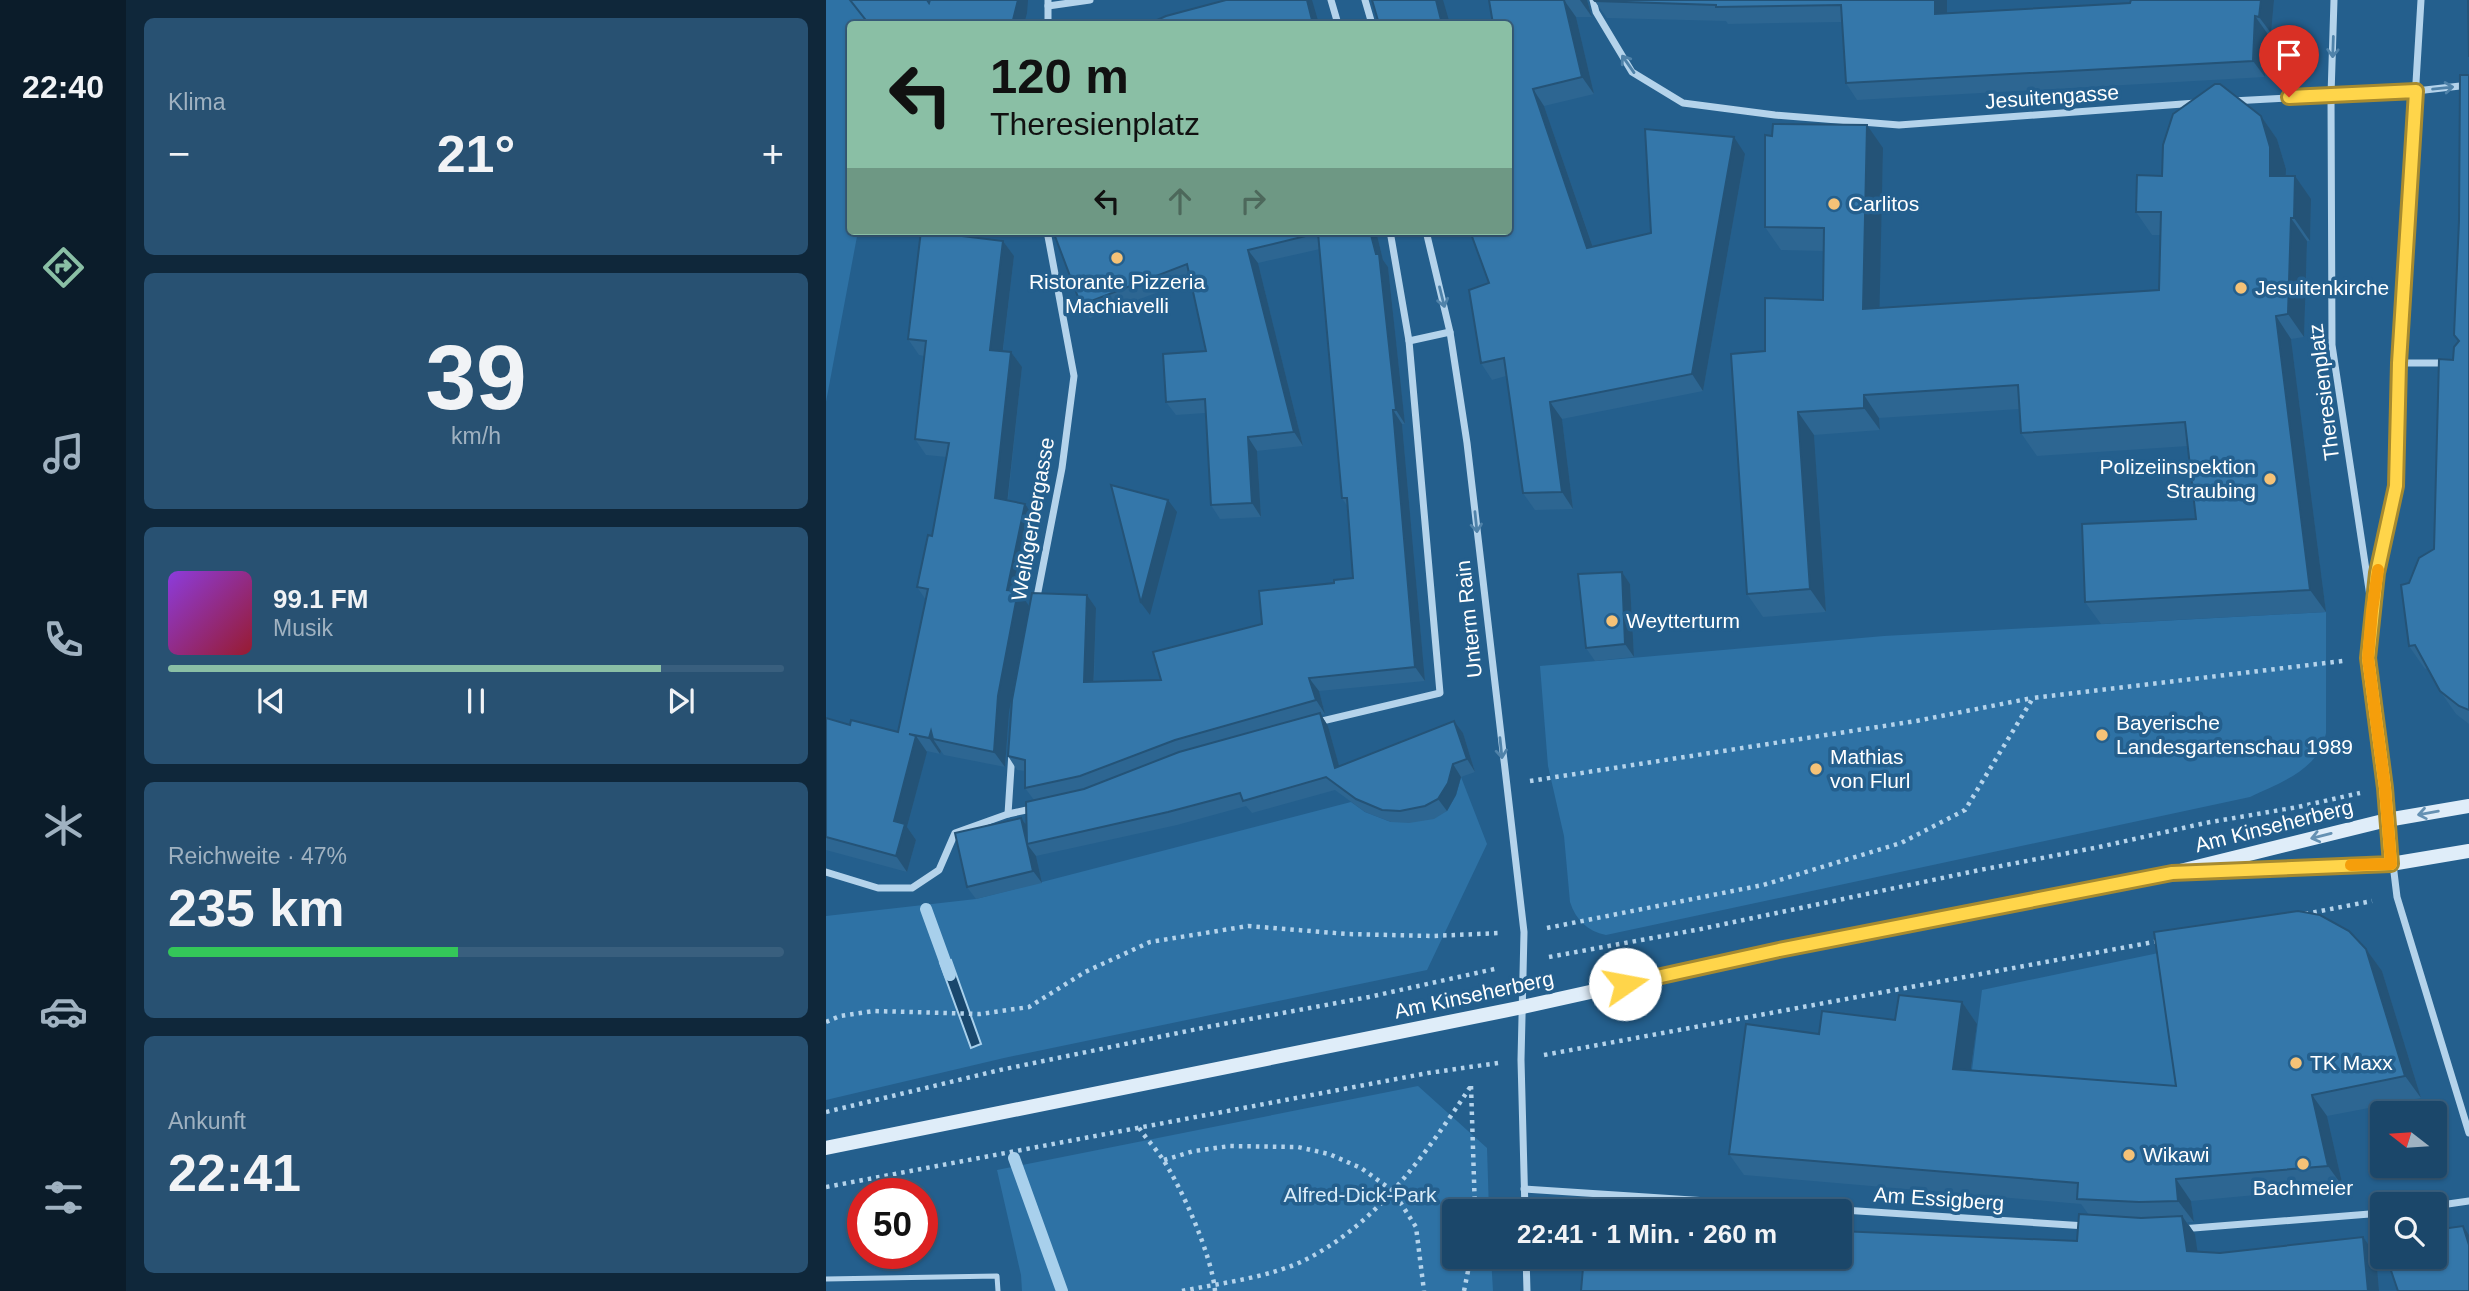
<!DOCTYPE html>
<html lang="de">
<meta charset="utf-8">
<style>
body{margin:0;font-family:Helvetica,sans-serif;background:#285172;color:#f1f3f6;height:100vh;display:flex;flex-direction:column;font-size:26px;white-space:nowrap}
*{box-sizing:border-box;margin:0}
p{font-size:23px;color:#a0b2c1}
.icon{flex:none;width:38px;height:38px;fill:none;stroke:currentColor;stroke-width:2;stroke-linecap:round;stroke-linejoin:round}
.map{position:relative;flex:1;overflow:hidden}
.panel{display:flex;flex-direction:column;gap:18px;padding:18px;background:#0f273a;width:700px}
.panel>*{flex:none}
.banner{position:absolute;left:21px;top:21px;width:665px;height:214px;border-radius:7px;box-shadow:0 2px 5px #0004,0 0 0 2px #395f7e;background:#8abfa5;color:#111;overflow:hidden}
.needle{width:46px;rotate:287deg}
.buttons{position:absolute;left:1544px;top:1101px;display:grid;gap:14px}
.buttons a{display:grid;place-items:center;width:77px;height:77px;border-radius:7px;background:#1b476a;box-shadow:0 2px 5px #0004,0 0 0 2px #395f7e;font-size:35px}
.speed{position:absolute;left:21px;top:1178px;display:flex;gap:14px;font-size:35px;font-weight:700;text-align:center}
.speed>*{display:grid;place-content:center;width:91px;height:91px;border-radius:50%;background:#1b476a;box-shadow:0 2px 5px #0004,0 0 0 2px #395f7e;line-height:1}
.speed .limit{border:10px solid #d22;background:#fff;color:#111}
.pin{position:absolute;display:grid;place-items:center;width:60px;height:60px;color:#fff;margin:-72px -30px;border-radius:50% 50% 50% 0;rotate:-45deg;box-shadow:0 0 7px #0007}
.pin .icon{rotate:45deg}
.me{position:absolute;width:77px;margin:-38px;rotate:78deg;stroke-linejoin:round;filter:drop-shadow(0 0 5px #0008)}
.turn{display:flex;align-items:center;gap:24px;height:147px;padding:0 28px;font-size:32px}
.turn .icon{width:91px;height:91px;stroke-width:2.5}
.turn b{display:block;font-size:49px;line-height:60px}
.lanes{display:flex;align-items:center;height:66px;padding:0 28px;background:#0003;justify-content:center;gap:35px;direction:ltr}
.lanes .off{opacity:.35}
.big{font-size:52px;font-weight:800;line-height:1.1}
.panel .tile{flex:1;display:flex;flex-direction:column;justify-content:center;gap:10px;min-width:0;padding:0 24px;border-radius:10px;background:#285172}
.panel .dial{align-items:center;gap:0}
.dial b{font-size:91px;line-height:1}
.song{display:flex;align-items:center;gap:21px}
.cover{width:84px;height:84px;border-radius:10px;background:linear-gradient(135deg,hsl(270 70% 55%),hsl(350 70% 35%))}
.played{height:7px;border-radius:4px;background:linear-gradient(90deg,#8abfa5 80%,#395f7e 80%)}
.keys{display:flex;justify-content:space-around;direction:ltr}
.heat{display:flex;justify-content:space-between;align-items:center;font-size:38px;direction:ltr}
.charge{height:10px;border-radius:5px;background:linear-gradient(90deg,#34c759 47%,#395f7e 0)}
.trip{position:absolute;left:616px;top:1199px;width:410px;height:70px;border-radius:7px;background:#1b476a;box-shadow:0 2px 5px #0004,0 0 0 2px #395f7e;font-weight:800;line-height:70px;text-align:center}
main{display:flex;flex:1;min-height:0}
.dock{display:flex;flex-direction:column;width:126px;justify-content:space-around;align-items:center;background:#0b1c2a;color:#a0b2c1}
.dock .icon{width:49px;height:49px}
.dock .current{color:#8abfa5}
.dock b{font-size:32px;color:#f1f3f6}
.map>svg:first-child{display:block}
.green{fill:#2e72a5}
.water{fill:#19476d;stroke:#a8d0ec;stroke-width:2}
.lines{fill:none;stroke-linecap:round;stroke-linejoin:round}
.stream{stroke:#a8d0ec;stroke-width:12}
.path{stroke:#b4d3eb;stroke-width:4.5;stroke-dasharray:3.5 5;stroke-linecap:butt}
.lane{stroke:#b4d3eb;stroke-width:5}
.street{stroke:#b4d3eb;stroke-width:7}
.secondary{stroke:#dfedf9;stroke-width:14}
.wall{fill:#2d6692}
.shaded-wall{fill:#245377}
.building{fill:#3477aa;stroke:#245377;stroke-width:2}
.oneway{stroke:#4f82a9}
.oneway2{stroke:#6591b3}
.route-casing{stroke:#a68a30;stroke-width:18}
.route{stroke:#ffd54a;stroke-width:12}
.slow{stroke:#f59e0b;stroke-width:12}
.poi-dot{fill:#f5c277;stroke:#245f8d;stroke-width:2.5}
.labels{text-anchor:middle;stroke-width:7;stroke-linejoin:round;paint-order:stroke}
.street-label{font-size:21px;fill:#fff;stroke:#245f8d}
.poi-label{font-size:21px;fill:#fff;stroke:#245f8d;text-anchor:start}
.park-label{font-size:21px;fill:#d8ebf8;stroke:#245f8d}
</style>
<main>
<nav class="dock">
<b>22:40</b>
<svg class="icon current" aria-label="directions" viewBox="0 0 24 24"><path d="M12 3l9 9-9 9-9-9zM9 14v-3h6M13 9l2 2-2 2"/></svg>
<svg class="icon" aria-label="music" viewBox="0 0 24 24"><path d="M9 18V5l10-2v13"/><circle cx="6" cy="18" r="3"/><circle cx="16" cy="16" r="3"/></svg>
<svg class="icon" aria-label="phone" viewBox="0 0 24 24"><path d="M5 4h4l2 5-3 2q2 4 5 5l2-3 5 2v4C11 20 4 13 5 4z"/></svg>
<svg class="icon" aria-label="climate" viewBox="0 0 24 24"><path d="M12 3v18M4 7l16 10M4 17L20 7"/></svg>
<svg class="icon" aria-label="car" viewBox="0 0 24 24"><path d="M5 17H2v-5l4-1 3-4h7l3 4 3 1v5h-3M9 17h6M6 11h13"/><circle cx="7" cy="17" r="2"/><circle cx="17" cy="17" r="2"/></svg>
<svg class="icon" aria-label="filters" viewBox="0 0 24 24"><path d="M4 7h16M4 17h16"/><circle cx="9" cy="7" r="2"/><circle cx="15" cy="17" r="2"/></svg>
</nav>
<section class="panel">
<div class="tile"><p>Klima</p>
<div class="heat"><a>−</a><b class="big">21°</b><a>+</a></div>
</div>
<div class="tile dial"><b>39</b><p>km/h</p></div>
<div class="tile">
<div class="song"><i class="cover"></i><div><b>99.1 FM</b><p>Musik</p></div></div>
<div class="played"></div>
<div class="keys"><svg class="icon" aria-label="previous" viewBox="0 0 24 24"><path d="M18 5L8 12l10 7zM5 5v14"/></svg><svg class="icon" aria-label="pause" viewBox="0 0 24 24"><path d="M8 5v14M16 5v14"/></svg><svg class="icon" aria-label="next" viewBox="0 0 24 24"><path d="M6 5l10 7-10 7zM19 5v14"/></svg></div>
</div>
<div class="tile"><p>Reichweite · 47%</p><b class="big">235 km</b><div class="charge"></div></div>
<div class="tile"><p>Ankunft</p><b class="big">22:41</b></div>
</section>
<div class="map">
<svg width="1643" height="1291" viewBox="0 0 1643 1291">
<rect width="100%" height="100%" fill="#245f8d"/>
<g class="green">
<path d="M0,0H30L26,3L42,24H24V231H32L0,402Z"/>
<path d="M1500,612V733C1493,770 1455,782 1424,797L780,935C761,931 750,920 744,902L738,836L722,766L714,666L1058,636Z"/>
<path d="M635,777L661,844L601,970L178,1058L0,1100V916L150,899L525,802L539,812L565,822L621,811L630,795Z"/>
<path d="M1342,951L1352,1100L1144,1086L1156,990Z"/>
<path d="M592,1086L661,1148L663,1211H628V1256L665,1257L667,1291H196L195,1275L171,1170Z"/>
</g>
<path class="water" d="M125,960L155,1044L145,1048L114,963Z"/>
<g class="lines">
<g class="stream">
<path d="M100,909L124,975"/>
<path d="M188,1158L236,1291"/>
</g>
<g class="path">
<path d="M704,781L1090,721L1206,698"/>
<path d="M1479,914L1546,901"/>
<path d="M721,928L937,885L1075,843L1139,810L1207,698L1517,661"/>
<path d="M723,957L875,929L1154,870L1273,847L1379,823L1472,807L1534,793"/>
<path d="M0,1022L14,1016L48,1011L154,1014L203,1007L259,972L324,942L422,926L521,934L606,936L674,933"/>
<path d="M718,1055L1333,941"/>
<path d="M645,1086L649,1211"/>
<path d="M0,1112L174,1070L381,1027L543,997L673,968"/>
<path d="M313,1128C320,1138 329,1148 336,1158C356,1188 386,1256 389,1291"/>
<path d="M338,1160L368,1151L404,1146L472,1147L503,1154L535,1168L567,1191L590,1227L598,1291"/>
<path d="M0,1187L602,1073L672,1063"/>
<path d="M356,1291C395,1283 446,1277 481,1259C553,1222 601,1152 645,1086"/>
<path d="M638,1291L645,1256"/>
</g>
<path class="lane" d="M0,1279L171,1276L172,1291"/>
<g class="street">
<path d="M505,0L512,24"/>
<path d="M539,0L546,24"/>
<path d="M767,0L770,12L806,72L857,103L949,115L1073,125L1370,103"/>
<path d="M1508,0L1505,95L1506,345L1545,603"/>
<path d="M1595,0L1573,363L1570,486L1551,573L1542,658L1571,897L1643,1133"/>
<path d="M222,6L264,0"/>
<path d="M222,24V0"/>
<path d="M1406,101L1590,91L1643,85"/>
<path d="M600,231L624,332L641,443L698,932L695,1060L699,1211"/>
<path d="M583,341L624,332"/>
<path d="M1573,363H1621"/>
<path d="M210,602L236,468L248,376L221,231"/>
<path d="M492,722L614,693L583,341L564,231"/>
<path d="M182,814L186,752"/>
<path d="M0,872L52,888H86L113,870L129,833L182,814L210,808"/>
<path d="M698,1189L1260,1226"/>
<path d="M1608,1206L1643,1201"/>
<path d="M1355,1229L1556,1213"/>
<path d="M700,1256L701,1291"/>
</g>
<g class="secondary">
<path d="M1379,871L1565,864L1643,851"/>
<path d="M0,1148L697,1007L953,950L1346,873L1561,820L1643,806"/>
</g>
</g>
<g class="wall">
<path d="M663,0H761L766,17H750L768,94L718,106L767,247L825,233L919,154L877,391L736,419L747,509L709,510L697,493L680,376L666,380L655,363L663,283L682,231V24Z"/>
<path d="M768,0H1121V14L1448,0L1445,33H1441L1439,77L1031,100L1020,83L1016,22L902,24L900,21L781,18Z"/>
<path d="M1643,75V724L1630,714L1614,691L1602,668L1599,669L1583,646V583L1608,549L1627,360L1633,342Z"/>
<path d="M1435,116L1451,139L1460,169V176L1485,199L1484,241H1481L1478,337L1465,339L1500,612L1275,624L1259,602L1370,519L1362,446L1211,456L1195,433L1193,409L1053,418L1054,430L988,435L1000,612L937,617L921,594L939,351L997,300V251L955,250L939,227L1057,148L1053,308L1333,290L1335,235H1326L1310,212L1336,176Z"/>
<path d="M550,231L557,260L562,267L579,424H576L599,681L493,691L499,714L495,715L502,726L513,766L628,721L637,733L649,772L635,777L630,795L621,811L608,819L583,823L565,822L539,812L509,790L426,813L420,806L351,825L210,856L216,883L150,899L141,887L195,818L201,826L208,800L199,788V771L191,770L182,756L261,595L270,608L268,682L335,680L508,583L527,578L522,507L516,498L494,249L432,263L477,446L431,451L435,517L394,519L385,505L379,413L350,415L340,402L380,351L364,280L264,318L255,305L330,234Z"/>
<path d="M177,241L188,256L177,351L185,352L196,367L182,500L210,519L195,594L183,712L179,767L118,755L115,751L114,754L101,751L81,827L90,840L81,872L0,850V718L24,725L72,732L100,600L91,587L106,536L121,457L100,455L89,439L98,356L93,355L82,339Z"/>
<path d="M796,572L804,584L808,657L769,661L760,648Z"/>
<path d="M1540,949L1556,971L1595,1098L1501,1116L1517,1187L1365,1201L1368,1222H1361L1369,1234L1371,1251L1394,1253L1537,1237L1550,1255L1553,1291H755L1251,1241L1263,1215L1255,1204L918,1175L903,1154L993,1034L1069,1020L1136,1002L1151,1024L1145,1070L1350,1086Z"/>
</g>
<g class="shaded-wall">
<path d="M192,0H202L201,13L198,24H186Z"/>
<path d="M481,0H486L493,24H487Z"/>
<path d="M610,0H617L624,24H616Z"/>
<path d="M738,0L750,17L768,94L756,77Z"/>
<path d="M754,0H761L766,17Z"/>
<path d="M1109,0H1121V31L1109,14Z"/>
<path d="M1435,0H1448L1445,33L1433,17Z"/>
<path d="M1429,16L1441,33L1439,77L1427,61Z"/>
<path d="M707,89L718,106L773,265L761,248Z"/>
<path d="M1435,116L1451,139L1460,169L1459,198L1444,176Z"/>
<path d="M1041,125L1057,148L1053,332L1037,309Z"/>
<path d="M908,137L919,154L877,391L866,374Z"/>
<path d="M1469,176L1485,199L1484,241L1468,218Z"/>
<path d="M1465,218L1481,241L1478,337L1462,314Z"/>
<path d="M544,231H550L557,260L562,267L579,424L570,410L550,254Z"/>
<path d="M177,241L188,256L175,365L164,350Z"/>
<path d="M422,250L432,263L477,446L468,432Z"/>
<path d="M1450,316L1465,339L1500,612L1484,590Z"/>
<path d="M185,352L196,367L180,513L169,498Z"/>
<path d="M1038,395L1053,418L1054,430L1038,408Z"/>
<path d="M724,402L736,419L747,509L736,492Z"/>
<path d="M567,410L576,424L599,681L589,667Z"/>
<path d="M972,412L988,435L1000,612L984,589Z"/>
<path d="M422,437L431,451L435,517L426,503Z"/>
<path d="M342,500L351,512L324,615L315,603Z"/>
<path d="M199,504L210,519L195,594L203,606L183,712L179,767L168,752L172,696L181,590Z"/>
<path d="M796,572L804,584L808,657L799,644Z"/>
<path d="M261,595L270,608L267,696L258,682Z"/>
<path d="M483,678L493,691L499,714L490,700Z"/>
<path d="M494,713L502,726L517,780L509,768Z"/>
<path d="M628,721L637,733L649,772L641,759Z"/>
<path d="M105,731L107,739L115,751L114,754L103,738Z"/>
<path d="M90,736L101,752L81,827L90,840L81,872L70,856L68,821Z"/>
<path d="M627,764L635,777L630,795L621,811L612,799Z"/>
<path d="M195,818L204,830L201,844Z"/>
<path d="M201,844L210,856L216,883L207,871Z"/>
<path d="M1540,949L1556,971L1595,1098L1579,1076Z"/>
<path d="M1136,1002L1151,1024L1142,1090L1127,1069Z"/>
<path d="M1486,1095L1501,1116L1517,1187L1502,1166Z"/>
<path d="M1350,1179L1365,1201L1368,1222L1352,1201Z"/>
<path d="M1356,1216L1369,1234L1374,1269L1361,1251Z"/>
<path d="M1637,1226L1643,1235V1245Z"/>
<path d="M1537,1237L1550,1255L1553,1291H1542Z"/>
</g>
<g class="building">
<path d="M24,0H101L103,3L104,0H192L186,24H43Z"/>
<path d="M400,0H481L487,24H322L340,16Z"/>
<path d="M546,0H610L616,24H560L559,23L553,24Z"/>
<path d="M663,0H738L756,77L707,89L761,248L825,233L819,129L908,137L866,374L724,402L736,492L697,493L678,358L655,363L643,290L663,283L644,231H682V24H667Z"/>
<path d="M768,0H1109V14L1304,3L1305,0H1435L1433,17L1429,16L1427,61L1020,83L1015,5L890,7V5L769,1Z"/>
<path d="M1642,0H1643V57Z"/>
<path d="M1634,75H1643V710L1633,706L1614,691L1589,645L1583,646L1575,585L1583,583L1593,558L1608,549L1613,359L1627,360L1628,347L1633,341L1628,335L1633,221Z"/>
<path d="M1389,84H1394L1435,116L1444,147V176H1469L1468,218H1465L1462,314L1450,316L1484,590L1259,602L1256,524L1370,519L1359,422L1195,433L1192,385L1038,395V408L972,412L984,589L921,594L905,354L939,351V298L997,300L998,228L939,227V135L946,136L947,124L1041,125L1037,309L1333,290L1335,212H1310L1311,175L1336,176L1337,145L1347,114Z"/>
<path d="M95,231L177,241L164,350L185,352L169,498L199,504L181,590L192,591L172,696L168,752L107,739L105,731L103,738L83,734L90,736L68,821L79,824L70,856L0,837V718L24,725L25,720L72,732L102,589L91,587L102,535L106,536L123,443L89,439L100,341L82,339Z"/>
<path d="M227,231H325L326,235L344,231H544L550,254H553L570,410H567L589,667L483,678L490,700L349,740L254,776L199,788V760L182,756L186,700L206,593L261,595L258,682L335,680L327,652L436,624L433,591L508,583V580L527,578L521,498H516L492,233L422,250L468,432L422,437L426,503L385,505L379,399L340,402L337,354L380,351L361,264L255,305Z"/>
<path d="M285,485L342,500L315,603Z"/>
<path d="M796,572L799,644L760,648L752,574Z"/>
<path d="M494,713L509,768L628,721L641,759L627,764L622,783L612,799L599,806L574,811L556,810L530,799L500,777L417,801L414,793L342,812L201,844L207,871L141,887L129,833L195,818L201,844L200,802L258,789L353,752Z"/>
<path d="M1472,911L1494,915L1523,931L1540,949L1579,1076L1486,1095L1502,1166L1350,1179L1352,1201L1313,1202L1251,1199L1252,1183L903,1154L920,1024L993,1034L996,1011L1069,1020L1073,995L1136,1002L1127,1069L1350,1086L1328,932Z"/>
<path d="M1253,1214L1315,1218L1356,1216L1361,1251L1394,1253L1537,1237L1542,1291H755L758,1256H1013V1231L1251,1241Z"/>
<path d="M1637,1226L1643,1245V1291H1572L1560,1256H1608V1230Z"/>
</g>
<defs><path id="oneway-shaft" d="M-6 0H5M1.5-3L5.5 0L1.5 3" fill="none" stroke-width="1.6" stroke-linecap="round" stroke-linejoin="round" transform="scale(1.75)"/></defs>
<g class="oneway">
<use href="#oneway-shaft" transform="translate(1507 47) rotate(92)"/>
<use href="#oneway-shaft" transform="translate(802 64) rotate(-125)"/>
<use href="#oneway-shaft" transform="translate(1617 88) rotate(-6)"/>
<use href="#oneway-shaft" transform="translate(616 297) rotate(76)"/>
<use href="#oneway-shaft" transform="translate(650 522) rotate(84)"/>
<use href="#oneway-shaft" transform="translate(675 748) rotate(84)"/>
</g>
<g class="oneway2">
<use href="#oneway-shaft" transform="translate(1602 813) rotate(170)"/>
<use href="#oneway-shaft" transform="translate(1495 836) rotate(166)"/>
</g>
<g class="lines">
<g class="route-casing">
<path id="route" d="M799,984L953,950L1346,873L1565,864L1559,788L1542,658L1551,573L1570,486L1573,363L1590,91L1463,97"/>
</g>
<use href="#route" class="route"/>
<path class="slow" d="M1525,865L1565,864L1559,788L1542,658L1546,611L1552,570"/>
</g>
<g class="poi-dot">
<circle cx="1008" cy="204" r="7"/>
<circle cx="291" cy="258" r="7"/>
<circle cx="1415" cy="288" r="7"/>
<circle cx="1444" cy="479" r="7"/>
<circle cx="786" cy="621" r="7"/>
<circle cx="1276" cy="735" r="7"/>
<circle cx="990" cy="769" r="7"/>
<circle cx="1470" cy="1063" r="7"/>
<circle cx="1303" cy="1155" r="7"/>
<circle cx="1477" cy="1164" r="7"/>
</g>
<g class="labels">
<g class="street-label">
<text transform="translate(1226 97) rotate(-4)" y="7">Jesuitengasse</text>
<text transform="translate(1498 392) rotate(-97)" y="7">Theresienplatz</text>
<text transform="translate(207 519) rotate(-80)" y="7">Weißgerbergasse</text>
<text transform="translate(643 619) rotate(-96)" y="7">Unterm Rain</text>
<text transform="translate(1448 826) rotate(-14)" y="7">Am Kinseherberg</text>
<text transform="translate(648 995) rotate(-12)" y="7">Am Kinseherberg</text>
<text transform="translate(1113 1199) rotate(4)" y="7">Am Essigberg</text>
</g>
<g class="poi-label">
<text x="1022" y="211">Carlitos</text>
<text x="291" y="289" text-anchor="middle">Ristorante Pizzeria<tspan x="291" dy="24">Machiavelli</tspan></text>
<text x="1429" y="295">Jesuitenkirche</text>
<text x="1430" y="474" text-anchor="end">Polizeiinspektion<tspan x="1430" dy="24">Straubing</tspan></text>
<text x="800" y="628">Weytterturm</text>
<text x="1290" y="730">Bayerische<tspan x="1290" dy="24">Landesgartenschau 1989</tspan></text>
<text x="1004" y="764">Mathias<tspan x="1004" dy="24">von Flurl</tspan></text>
<text x="1484" y="1070">TK Maxx</text>
<text x="1317" y="1162">Wikawi</text>
<text x="1477" y="1195" text-anchor="middle">Bachmeier</text>
</g>
<g class="park-label">
<text x="534" y="1202">Alfred-Dick-Park</text>
</g>
</g>
</svg>
<div class="buttons">
<a><svg class="needle" viewBox="-14 -14 28 28"><path d="M0-13l5 13h-10z" fill="#e53935"/><path d="M0 13l5-13h-10z" fill="#a0b2c1"/></svg></a>
<a><svg class="icon" aria-label="search" viewBox="0 0 24 24"><circle cx="10" cy="10" r="6"/><path d="M15 15l6 6"/></svg></a>
</div>
<div class="speed"><div class="limit">50</div></div>
<div class="pin" style="left:1463px;top:97px;background:#d93025"><svg class="icon" aria-label="arrive" viewBox="0 0 24 24"><path d="M6 21V4h12l-3 4 3 4H6"/></svg></div>
<svg class="me" style="left:799px;top:984px" viewBox="-20 -20 40 40"><circle r="19" fill="#fff"/><path d="M0-13L10 11 0 6-10 11z" fill="#ffd54a"/></svg>
<div class="trip">22:41 · 1 Min. · 260 m</div>
<div class="banner">
<div class="turn"><svg class="icon" aria-label="left" viewBox="0 0 24 24"><path d="M17 20v-9H6M10 6l-5 5 5 5"/></svg><div><b>120 m</b>Theresienplatz</div></div>
<div class="lanes"><svg class="icon" aria-label="left" viewBox="0 0 24 24"><path d="M17 20v-9H6M10 6l-5 5 5 5"/></svg><svg class="icon off" aria-label="ahead" viewBox="0 0 24 24"><path d="M12 20V5M6 11l6-6 6 6"/></svg><svg class="icon off" aria-label="right" viewBox="0 0 24 24"><path d="M7 20v-9h11M14 6l5 5-5 5"/></svg></div>
</div>
</div>
</main>
